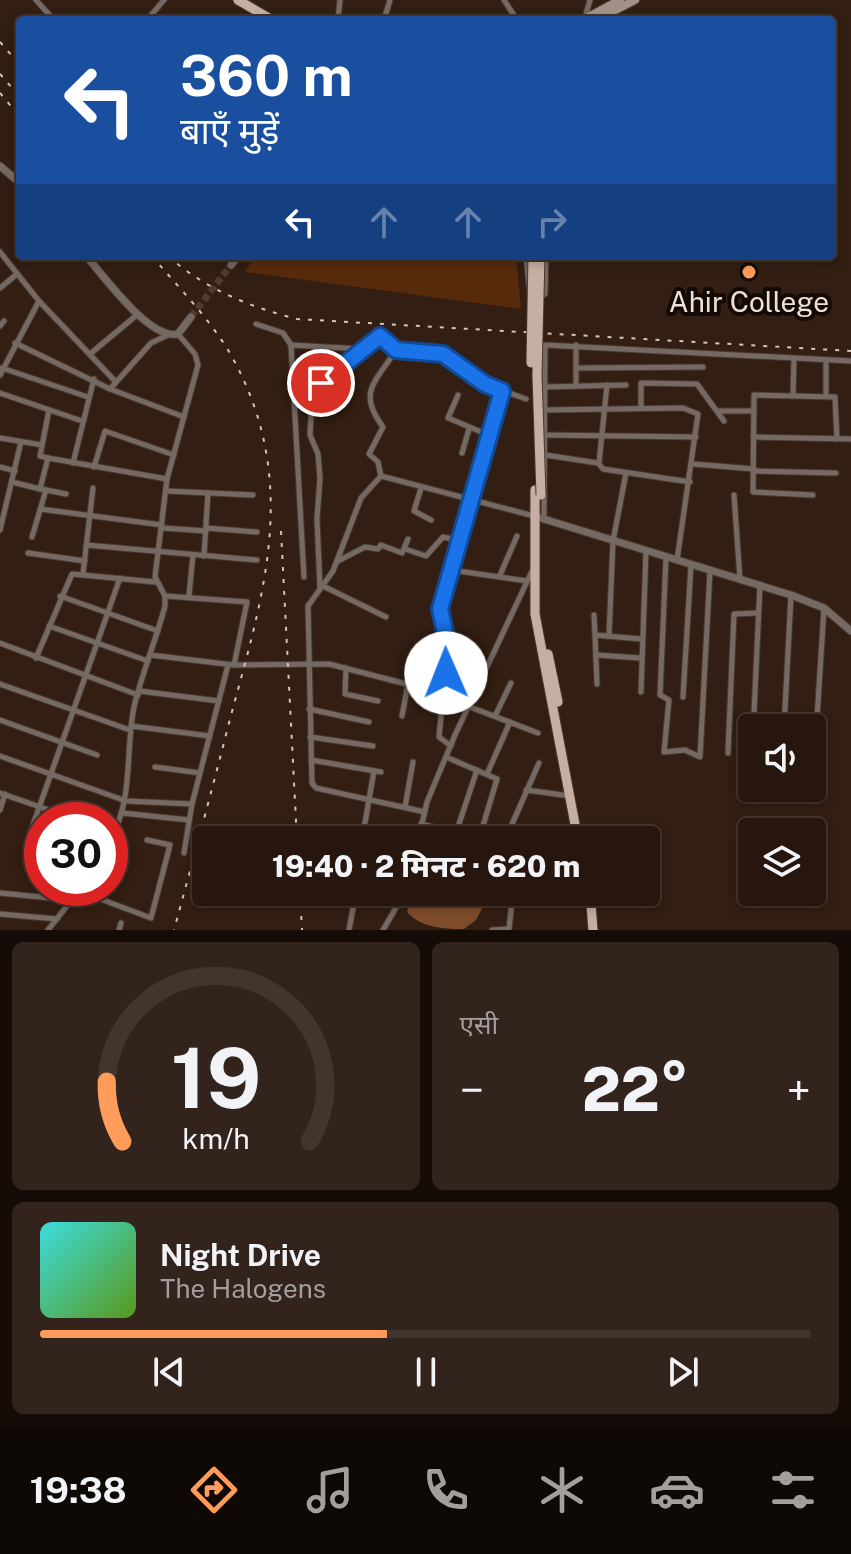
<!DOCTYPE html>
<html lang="hi">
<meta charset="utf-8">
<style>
body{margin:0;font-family:"Public Sans","Noto Sans Devanagari",sans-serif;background:#32231c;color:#f1f3f6;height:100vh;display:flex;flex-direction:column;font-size:30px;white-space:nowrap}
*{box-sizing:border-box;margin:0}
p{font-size:26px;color:#a49f9e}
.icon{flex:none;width:44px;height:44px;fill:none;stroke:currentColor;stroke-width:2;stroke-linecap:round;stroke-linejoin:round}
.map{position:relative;height:930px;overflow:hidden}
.drawer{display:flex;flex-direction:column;gap:12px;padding:12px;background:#150c08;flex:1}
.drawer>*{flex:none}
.hud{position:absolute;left:16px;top:16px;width:820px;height:244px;border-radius:8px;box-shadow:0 4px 12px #0003,0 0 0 2px #42352e;background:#1a4fa0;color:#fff;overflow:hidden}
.tools{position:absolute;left:738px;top:714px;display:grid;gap:16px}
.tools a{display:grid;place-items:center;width:88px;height:88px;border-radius:8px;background:#26160e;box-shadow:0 4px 12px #0003,0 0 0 2px #42352e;font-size:40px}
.speed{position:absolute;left:24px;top:802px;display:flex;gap:16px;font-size:40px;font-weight:700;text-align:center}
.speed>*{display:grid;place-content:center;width:104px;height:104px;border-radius:50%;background:#26160e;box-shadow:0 4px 12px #0003,0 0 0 2px #42352e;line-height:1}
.speed .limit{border:12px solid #d22;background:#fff;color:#111}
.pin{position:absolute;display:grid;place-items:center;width:68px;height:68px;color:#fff;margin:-34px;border:4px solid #fff;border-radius:50%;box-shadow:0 2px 8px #0007}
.me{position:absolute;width:88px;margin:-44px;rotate:359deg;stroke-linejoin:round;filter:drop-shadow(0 0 6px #0008)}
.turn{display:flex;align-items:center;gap:28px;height:168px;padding:0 32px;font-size:36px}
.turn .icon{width:104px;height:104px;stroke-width:2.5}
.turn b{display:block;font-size:56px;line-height:68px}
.lanes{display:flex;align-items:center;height:76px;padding:0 32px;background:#0003;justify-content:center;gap:40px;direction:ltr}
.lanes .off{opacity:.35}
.big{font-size:60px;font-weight:800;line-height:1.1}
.drawer .tile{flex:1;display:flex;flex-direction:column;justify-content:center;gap:12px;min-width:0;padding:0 28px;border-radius:12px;background:#32231c}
.drawer .dial{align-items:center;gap:0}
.dial svg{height:208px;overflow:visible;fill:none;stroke:#42352e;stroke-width:7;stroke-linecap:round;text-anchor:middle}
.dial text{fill:#f1f3f6;stroke:none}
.song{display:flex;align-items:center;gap:24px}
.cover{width:96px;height:96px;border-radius:12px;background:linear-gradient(135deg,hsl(180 70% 55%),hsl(90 70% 35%))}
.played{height:8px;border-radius:4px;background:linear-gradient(90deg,#ff9b5b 45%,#42352e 45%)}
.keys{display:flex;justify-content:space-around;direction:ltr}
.heat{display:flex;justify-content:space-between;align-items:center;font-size:44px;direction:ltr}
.drawer .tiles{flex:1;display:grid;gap:12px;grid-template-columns:1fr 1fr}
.tile:last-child{grid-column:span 2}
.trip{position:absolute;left:192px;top:826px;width:468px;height:80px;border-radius:8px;background:#26160e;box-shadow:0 4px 12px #0003,0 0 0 2px #42352e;font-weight:800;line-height:80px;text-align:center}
.tab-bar{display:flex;height:128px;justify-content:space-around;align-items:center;background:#0f0906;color:#a49f9e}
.tab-bar .icon{width:56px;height:56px}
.tab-bar .selected{color:#ff9b5b}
.tab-bar b{font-size:36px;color:#f1f3f6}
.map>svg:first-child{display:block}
.green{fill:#572a0b}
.water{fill:#7f4c2b}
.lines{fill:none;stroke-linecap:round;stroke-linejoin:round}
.tertiary-tunnel{stroke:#4e3b30;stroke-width:7;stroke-dasharray:7 3.5;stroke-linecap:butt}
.minor-casing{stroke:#4c392e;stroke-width:7}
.tertiary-casing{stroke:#4c392e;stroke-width:9}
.secondary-casing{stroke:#4c392e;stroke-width:10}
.primary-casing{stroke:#4c392e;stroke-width:11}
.minor{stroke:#746963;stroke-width:5}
.tertiary{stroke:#746963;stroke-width:7}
.secondary{stroke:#a29187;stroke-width:8}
.primary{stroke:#c6afa2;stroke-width:9}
.rail{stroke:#d3c5bc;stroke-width:2;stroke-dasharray:4 8;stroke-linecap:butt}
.primary-bridge-casing{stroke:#4c392e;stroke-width:11;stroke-linecap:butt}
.primary-bridge{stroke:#c6afa2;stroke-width:9}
.route-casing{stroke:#114b97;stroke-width:20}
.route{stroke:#1a73e8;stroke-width:14}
.poi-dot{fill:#ff9b5b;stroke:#130a06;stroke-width:3}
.labels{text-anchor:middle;stroke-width:8;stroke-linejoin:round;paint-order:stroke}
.poi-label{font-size:28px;fill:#eddfd7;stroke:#130a06}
</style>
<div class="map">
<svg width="851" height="930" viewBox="0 0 851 930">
<rect width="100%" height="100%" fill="#321e12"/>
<path class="green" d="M255,256H516L521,309L245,272Z"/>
<path class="water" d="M412,892H491L476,920L464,929C444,929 421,928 407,912Z"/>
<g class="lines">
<path class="tertiary-tunnel" d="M191,317L231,265"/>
<g class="minor-casing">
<g id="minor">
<path d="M36,0L54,20"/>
<path d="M504,0L517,20"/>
<path d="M585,18L590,0"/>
<path d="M147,20L164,0"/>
<path d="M338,20L340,0"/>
<path d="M384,20L390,0"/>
<path d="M0,252L39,301L0,375"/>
<path d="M526,256L530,293"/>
<path d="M0,288L17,274"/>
<path d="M538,298L545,294L546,256"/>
<path d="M39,301L114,380"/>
<path d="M256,324L283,333L291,345L304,577"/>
<path d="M0,326L4,321"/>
<path d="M15,343L110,389L184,417"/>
<path d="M291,345L361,349"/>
<path d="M315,347L310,435L318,454L320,478L317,519L320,588"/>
<path d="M90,354L138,314"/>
<path d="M2,368L88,397"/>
<path d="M576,368L703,367"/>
<path d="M321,383L374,337L380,336L396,350L446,355L485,384L526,399"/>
<path d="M576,386V345"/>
<path d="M543,387L626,385"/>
<path d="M110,389L151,343L168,335"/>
<path d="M0,393L82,421"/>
<path d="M793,394L794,359"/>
<path d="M458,395L448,418L491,436"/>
<path d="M826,396V360"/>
<path d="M641,408V383L697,384L724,421"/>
<path d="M544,410L683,408L698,414L677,560"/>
<path d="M718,411H754"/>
<path d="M545,435L696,437"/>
<path d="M753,437L851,439"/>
<path d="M0,438L42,445"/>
<path d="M462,453L469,429"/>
<path d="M545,455L598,463L603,469L690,482"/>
<path d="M48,458L167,479"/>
<path d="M73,463L94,379"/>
<path d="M599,463L607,385"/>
<path d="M693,464L754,469"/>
<path d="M0,467L15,471"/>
<path d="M94,467L105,431L174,455"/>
<path d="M754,471L836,473"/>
<path d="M381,476L361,498L333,571L308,606L312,783L316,788L425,812"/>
<path d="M381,476L534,516"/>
<path d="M381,476L378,462L369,454L383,427C357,392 375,383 396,350"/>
<path d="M12,482L40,489"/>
<path d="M421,488L414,511L431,520"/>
<path d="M46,490L66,494"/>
<path d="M166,491L253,495"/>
<path d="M734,495L740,579"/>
<path d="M813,495L753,492L754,395L835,397L837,439"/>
<path d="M40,509L162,525"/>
<path d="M544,519L545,345L851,361"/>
<path d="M162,528L206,531"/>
<path d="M206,528L257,532"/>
<path d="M0,530L21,442"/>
<path d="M32,537L46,490L40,489L48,458L40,456L49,410"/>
<path d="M86,545L257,560"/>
<path d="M405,549L426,556L443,537L458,540"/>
<path d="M28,553L85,561"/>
<path d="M204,556L208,493"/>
<path d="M666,558L660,695L669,700L664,752L685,750L700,757L710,571"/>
<path d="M338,561L365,547L378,549L381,545L402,553L408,539"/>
<path d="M451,570L527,581"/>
<path d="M83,574L93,488"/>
<path d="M500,575L517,536"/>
<path d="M323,586L386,617"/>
<path d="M189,595L193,555"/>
<path d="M60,596L158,631"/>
<path d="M165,596L247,602L234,665"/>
<path d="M594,615L595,635"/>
<path d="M49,626L148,661"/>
<path d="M609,636L613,541L626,473"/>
<path d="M0,643L138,695"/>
<path d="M150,655L234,665L329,664L418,687L538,733"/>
<path d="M596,655L640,658"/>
<path d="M36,658L72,574L155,582"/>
<path d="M346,668L345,694L378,701"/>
<path d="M0,684L130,730"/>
<path d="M597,684L595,635L641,639"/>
<path d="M139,691L219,701"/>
<path d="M641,692L646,551"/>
<path d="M683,697L691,565"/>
<path d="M309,709L369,722"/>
<path d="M402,716L408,684"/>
<path d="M495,716L511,683"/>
<path d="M0,720L97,755"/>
<path d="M131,726L210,736"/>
<path d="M784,728L791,595"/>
<path d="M310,737L373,746"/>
<path d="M451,746L439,737L448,646L440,609L502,391"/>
<path d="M728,753L734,614L758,613"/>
<path d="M752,755L760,585"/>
<path d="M0,756L126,801L192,804"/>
<path d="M446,757L497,779L479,839"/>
<path d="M311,760L381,772"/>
<path d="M814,766L824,608"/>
<path d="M155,767L200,773"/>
<path d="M487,774L510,722"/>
<path d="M526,790L570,796"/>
<path d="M0,793L78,820"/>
<path d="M405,807L413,762"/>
<path d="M0,810L5,794"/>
<path d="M122,813L189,820"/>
<path d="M421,824L484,840"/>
<path d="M456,833L477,770"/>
<path d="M28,839L120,578"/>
<path d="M110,840C134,799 125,752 134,707C142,673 156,640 165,606V596L155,577L167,479L198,365L195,354L178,334"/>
<path d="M340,840V831"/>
<path d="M362,840L374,771"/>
<path d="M418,840L427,802L455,735L533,569"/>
<path d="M505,840L539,763"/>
<path d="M184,853L192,804L228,665"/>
<path d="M79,891L151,918L170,845L147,840"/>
<path d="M366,892L404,896"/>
<path d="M0,893L71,900"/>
<path d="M0,914L57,919"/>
<path d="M48,930L81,888"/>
<path d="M119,930L121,923"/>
<path d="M349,930L356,892"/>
<path d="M383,930L405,892"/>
<path d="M492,930L509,929L513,892"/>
</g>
</g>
<g class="tertiary-casing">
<g id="tertiary">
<path d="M0,166L20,183"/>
<path d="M86,256C105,277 149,340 178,334L191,317"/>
<path d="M231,265L238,256"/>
<path d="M534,516L791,595L824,608L851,631"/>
</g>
</g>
<g class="secondary-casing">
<g id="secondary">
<path d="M583,20L620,0"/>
<path d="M596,20L635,0"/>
</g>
</g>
<g class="primary-casing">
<g id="primary">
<path d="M238,0L272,20"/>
<path d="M535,490V614L578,840"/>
<path d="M548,654L558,702"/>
<path d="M590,892L593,930"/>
</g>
</g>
<use href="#minor" class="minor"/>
<use href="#tertiary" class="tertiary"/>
<use href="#secondary" class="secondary"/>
<use href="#primary" class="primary"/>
<g class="rail">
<path d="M0,42L20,65"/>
<path d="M0,74L20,97"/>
<path d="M0,93L20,117"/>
<path d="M152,256C179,288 210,319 231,355C301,480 264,593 230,719C212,790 193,860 174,930"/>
<path d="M168,256C205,289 250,307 297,319L851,351"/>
<path d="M281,531L297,840"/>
<path d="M300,892L302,930"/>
</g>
<g class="primary-bridge-casing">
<g id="primary-bridge">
<path d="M540,256L537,375L541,495"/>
<path d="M531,363L533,256"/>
</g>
</g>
<use href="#primary-bridge" class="primary-bridge"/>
</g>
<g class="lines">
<g class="route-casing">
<path id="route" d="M321,383L380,336L396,350L443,354L485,384L502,391L440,609L448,646L446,673"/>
</g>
<use href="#route" class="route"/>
</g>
<circle class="poi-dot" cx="749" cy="272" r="8"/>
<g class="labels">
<g class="poi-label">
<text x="749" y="312">Ahir College</text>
</g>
</g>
</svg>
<div class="tools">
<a><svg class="icon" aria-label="sound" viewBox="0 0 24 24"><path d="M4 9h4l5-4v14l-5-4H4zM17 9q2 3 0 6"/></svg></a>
<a><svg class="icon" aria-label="layers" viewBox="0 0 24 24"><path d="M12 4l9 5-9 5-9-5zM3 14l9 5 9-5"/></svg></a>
</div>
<div class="speed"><div class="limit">30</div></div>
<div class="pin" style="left:321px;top:383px;background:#d93025"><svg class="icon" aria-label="arrive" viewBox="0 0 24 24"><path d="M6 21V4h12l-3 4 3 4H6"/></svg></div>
<svg class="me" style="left:446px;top:673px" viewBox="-20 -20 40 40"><circle r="19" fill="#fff"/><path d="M0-13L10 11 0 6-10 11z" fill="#1a73e8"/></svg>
<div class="trip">19:40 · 2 मिनट · 620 m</div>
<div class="hud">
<div class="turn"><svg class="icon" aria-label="left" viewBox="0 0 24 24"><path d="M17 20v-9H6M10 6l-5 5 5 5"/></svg><div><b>360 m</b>बाएँ मुड़ें</div></div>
<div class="lanes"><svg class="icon" aria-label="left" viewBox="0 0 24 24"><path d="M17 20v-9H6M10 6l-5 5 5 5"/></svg><svg class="icon off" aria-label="ahead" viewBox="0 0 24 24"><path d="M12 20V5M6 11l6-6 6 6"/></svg><svg class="icon off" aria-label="ahead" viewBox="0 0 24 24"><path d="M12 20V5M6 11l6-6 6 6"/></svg><svg class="icon off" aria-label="right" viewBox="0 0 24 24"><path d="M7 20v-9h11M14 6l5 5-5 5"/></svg></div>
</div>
</div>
<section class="drawer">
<div class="tiles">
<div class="tile dial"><svg viewBox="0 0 100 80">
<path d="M14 69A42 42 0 1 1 86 69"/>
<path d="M14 69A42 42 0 0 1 8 46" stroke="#ff9b5b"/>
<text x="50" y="56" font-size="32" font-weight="700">19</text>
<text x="50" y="72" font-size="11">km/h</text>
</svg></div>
<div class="tile"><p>एसी</p>
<div class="heat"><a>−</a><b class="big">22°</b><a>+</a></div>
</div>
<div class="tile">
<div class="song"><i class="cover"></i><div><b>Night Drive</b><p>The Halogens</p></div></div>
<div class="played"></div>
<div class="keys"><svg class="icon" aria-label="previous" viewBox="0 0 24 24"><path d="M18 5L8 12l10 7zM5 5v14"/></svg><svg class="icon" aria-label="pause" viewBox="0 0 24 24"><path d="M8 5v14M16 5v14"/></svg><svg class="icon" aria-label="next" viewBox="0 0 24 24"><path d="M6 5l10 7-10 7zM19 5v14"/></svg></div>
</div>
</div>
</section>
<nav class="tab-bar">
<b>19:38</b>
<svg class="icon selected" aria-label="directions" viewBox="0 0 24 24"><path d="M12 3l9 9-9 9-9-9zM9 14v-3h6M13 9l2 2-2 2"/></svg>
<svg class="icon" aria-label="music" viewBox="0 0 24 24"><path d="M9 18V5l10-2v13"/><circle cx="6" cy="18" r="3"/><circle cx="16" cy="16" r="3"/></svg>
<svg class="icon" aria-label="phone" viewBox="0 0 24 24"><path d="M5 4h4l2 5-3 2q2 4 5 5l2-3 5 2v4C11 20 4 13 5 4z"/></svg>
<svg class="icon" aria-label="climate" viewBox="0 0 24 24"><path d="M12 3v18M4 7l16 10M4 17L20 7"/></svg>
<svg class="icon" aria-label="car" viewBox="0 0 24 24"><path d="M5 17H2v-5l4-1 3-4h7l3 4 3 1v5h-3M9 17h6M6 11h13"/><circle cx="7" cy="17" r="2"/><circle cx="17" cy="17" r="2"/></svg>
<svg class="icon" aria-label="filters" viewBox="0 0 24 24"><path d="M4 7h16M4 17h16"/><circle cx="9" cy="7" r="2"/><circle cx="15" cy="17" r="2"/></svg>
</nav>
